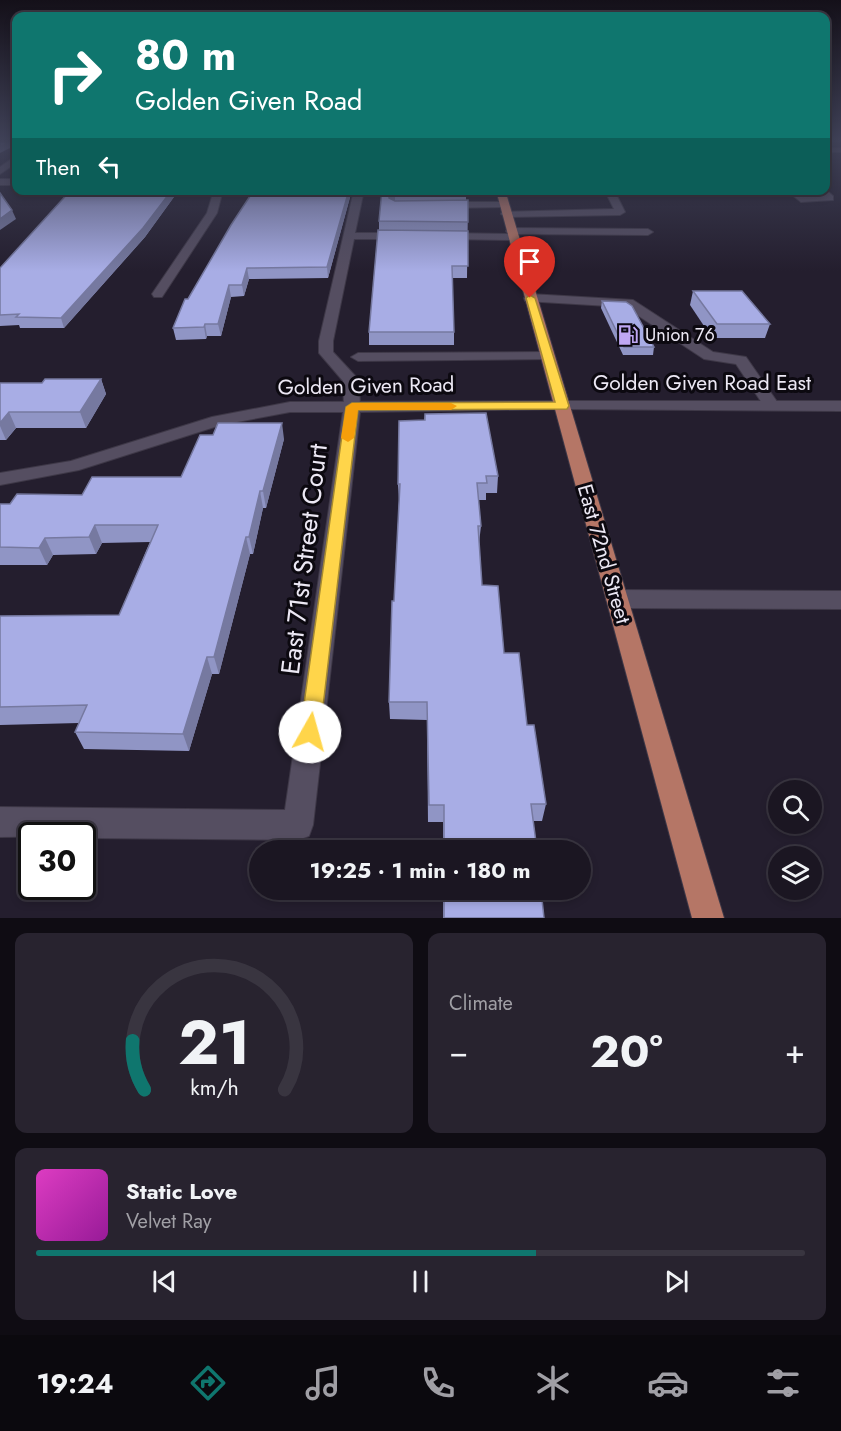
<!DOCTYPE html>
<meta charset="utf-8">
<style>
body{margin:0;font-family:Jost,sans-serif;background:#28232f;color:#f1f3f6;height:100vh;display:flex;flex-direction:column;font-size:22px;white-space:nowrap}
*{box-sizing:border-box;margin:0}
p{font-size:20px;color:#a09fa5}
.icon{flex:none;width:33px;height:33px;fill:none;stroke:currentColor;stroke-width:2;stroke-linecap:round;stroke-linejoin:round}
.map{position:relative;height:918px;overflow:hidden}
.side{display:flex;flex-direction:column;gap:15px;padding:15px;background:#0f0c13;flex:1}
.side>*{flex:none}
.hud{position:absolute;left:12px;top:12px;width:818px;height:183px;border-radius:12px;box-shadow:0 3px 9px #0003,0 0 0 2px #393540;background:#0f766e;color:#fff;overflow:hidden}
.buttons{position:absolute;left:768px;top:780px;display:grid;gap:12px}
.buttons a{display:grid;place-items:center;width:54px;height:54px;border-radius:50%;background:#1b1622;box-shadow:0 3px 9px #0003,0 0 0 2px #393540;font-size:30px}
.speed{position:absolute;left:18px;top:822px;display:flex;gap:12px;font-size:30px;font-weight:700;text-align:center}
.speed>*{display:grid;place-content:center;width:78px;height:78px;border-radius:50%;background:#1b1622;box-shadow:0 3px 9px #0003,0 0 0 2px #393540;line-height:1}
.speed .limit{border:3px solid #111;border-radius:9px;background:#fff;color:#111}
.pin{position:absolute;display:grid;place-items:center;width:51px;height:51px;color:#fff;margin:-62px -26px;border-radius:50% 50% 50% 0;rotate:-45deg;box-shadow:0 0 6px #0007}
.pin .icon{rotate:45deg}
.me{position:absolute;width:66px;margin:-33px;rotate:7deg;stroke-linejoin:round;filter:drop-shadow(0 0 4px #0008)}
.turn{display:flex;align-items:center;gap:21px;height:126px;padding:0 24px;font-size:27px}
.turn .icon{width:78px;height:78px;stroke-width:2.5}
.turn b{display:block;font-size:42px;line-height:51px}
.then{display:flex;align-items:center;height:57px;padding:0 24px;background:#0003;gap:12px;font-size:22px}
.big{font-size:45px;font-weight:700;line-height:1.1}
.side .tile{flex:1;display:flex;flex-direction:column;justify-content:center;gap:9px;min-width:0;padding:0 21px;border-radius:12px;background:#28232f}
.side .dial{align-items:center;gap:0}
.dial svg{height:156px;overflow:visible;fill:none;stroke:#393540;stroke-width:7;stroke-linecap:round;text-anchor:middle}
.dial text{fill:#f1f3f6;stroke:none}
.song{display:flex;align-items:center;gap:18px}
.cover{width:72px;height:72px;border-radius:9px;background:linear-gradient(135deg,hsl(310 70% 55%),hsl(300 70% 35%))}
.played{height:6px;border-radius:3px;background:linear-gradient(90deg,#0f766e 65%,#393540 65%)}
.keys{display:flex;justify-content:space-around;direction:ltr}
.heat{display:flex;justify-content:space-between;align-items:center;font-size:33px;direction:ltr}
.side .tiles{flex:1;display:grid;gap:15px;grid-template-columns:1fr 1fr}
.tile:last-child{grid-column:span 2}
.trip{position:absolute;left:249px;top:840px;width:342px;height:60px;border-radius:30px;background:#1b1622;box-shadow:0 3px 9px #0003,0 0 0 2px #393540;font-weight:700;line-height:60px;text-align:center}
.dock{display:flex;height:96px;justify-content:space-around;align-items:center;background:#0b090e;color:#a09fa5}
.dock .icon{width:42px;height:42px}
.dock .current{color:#0f766e}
.dock b{font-size:27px;color:#f1f3f6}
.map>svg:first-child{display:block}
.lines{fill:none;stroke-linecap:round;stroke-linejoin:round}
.lane-casing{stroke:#3e3847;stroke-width:2}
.street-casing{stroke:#3e3847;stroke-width:2}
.secondary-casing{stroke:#3e3847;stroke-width:2}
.primary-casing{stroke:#3e3847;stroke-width:2}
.lane{fill:#554e61;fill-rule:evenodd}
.street{fill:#554e61;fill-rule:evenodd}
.secondary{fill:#554e61;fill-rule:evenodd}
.primary{fill:#b57666;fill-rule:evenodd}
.wall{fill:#9095c5}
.shaded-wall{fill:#7679a0}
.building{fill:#a8ade5;stroke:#7679a0;stroke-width:1.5}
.route{fill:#ffd54a;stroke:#a68a30;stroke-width:1.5}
.slow{fill:#f59e0b}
.labels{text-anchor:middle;stroke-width:6;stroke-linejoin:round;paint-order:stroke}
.far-poi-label{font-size:18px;fill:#ece8f4;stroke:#0c0910;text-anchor:start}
.street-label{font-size:21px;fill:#ece8f4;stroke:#0c0910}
.near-street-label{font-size:26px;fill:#ece8f4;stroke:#0c0910}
</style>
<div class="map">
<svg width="841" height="918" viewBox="0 0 841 918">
<rect width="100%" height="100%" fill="#241e2e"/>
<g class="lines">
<g class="lane-casing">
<g id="lane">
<path d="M825,189L833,196V200L801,202L786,190H796L803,196L821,195L816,190Z"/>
<path d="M354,190H364L355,233H402L407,236L402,239H354L333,341V352L359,380L360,407L352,412L344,407L343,381L319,353V341Z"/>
<path d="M497,190H614L625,212L620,215L506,217L501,214L502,212L614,209L607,195H501L498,194Z"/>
<path d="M504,202L509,205L507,207L443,208L438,205L443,202Z"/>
<path d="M511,228L648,229L653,232L648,235L514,234L517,237L512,240L445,239L440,236L445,233L509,234L506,231Z"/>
<path d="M530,294L633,300L713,352L746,357L780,406L778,409H766L736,364L704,359L625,307L525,301L524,298Z"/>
<path d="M547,352L552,353L554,356L552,359L358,361L351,357L358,353Z"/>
<path d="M617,590L841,591V609L617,608L609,605L606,599L609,593Z"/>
</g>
</g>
<g class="street-casing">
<g id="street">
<rect x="825" y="148" width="16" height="4"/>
<path d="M13,158H16V163L0,174V167Z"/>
<rect x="0" y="179" width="16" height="6"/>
<path d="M214,190H223L217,213L162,297H154L152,294L207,213Z"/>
<path d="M563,401L569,403L571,406L569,409L360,412L313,825L309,836L298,840L82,838V836L0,837V807L285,810L343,412H290L221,425L79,470L0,485V473L71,461L212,417L290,402Z"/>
</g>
</g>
<g class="secondary-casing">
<path id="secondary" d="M563,401H841V411L557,409L555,406L557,403Z"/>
</g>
<g class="primary-casing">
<path id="primary" d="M496,190H505L724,918H692Z"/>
</g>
<use href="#lane" class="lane"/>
<use href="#street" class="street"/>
<use href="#secondary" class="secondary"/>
<use href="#primary" class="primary"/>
</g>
<g class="wall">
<path d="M71,190H179L145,237L64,328H20L19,325L0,326V268Z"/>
<path d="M352,190L328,278L249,279L244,296L231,297L221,336H207L206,339L176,340L173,328L188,299Z"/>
<path d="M382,190H466V200H394H468L467,278H452L454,332V345H369V332L379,230V221Z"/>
<path d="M693,291L770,324L765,338H712L690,305Z"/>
<path d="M602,301L654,347L653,355H623L601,308Z"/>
<path d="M101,379L106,394L86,428H16L6,440H0V383H42Z"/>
<path d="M425,414L498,476L497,493H486V500H478L481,526L479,543L482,585L527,725L546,804L542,821H533L537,850H443V822H428L427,720L390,719L389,702L399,501L398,484L424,420Z"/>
<path d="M284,439L266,508H263L253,554H250L219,674H212L189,751L84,749L75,732L79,723L0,725V616L119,615L150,542L102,543L96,554L53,555L47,565H0V504H10L82,495L181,477Z"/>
<path d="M443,890H541L544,918H443Z"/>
</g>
<g class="shaded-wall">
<path d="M9,142H16V145L0,153V147Z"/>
<path d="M172,190H179L145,237L64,328L61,318Z"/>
<path d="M349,190H352L328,278L327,267Z"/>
<path d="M395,191V200L389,203V194Z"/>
<path d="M12,210L16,219L0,230V219Z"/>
<path d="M247,268L249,279L244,296L242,285Z"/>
<path d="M229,285L231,297L221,336L218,324Z"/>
<path d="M205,324L207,336L206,339L204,327Z"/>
<path d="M101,379L106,394L86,428L80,412Z"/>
<path d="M9,412L16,428L6,440L0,426V423Z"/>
<path d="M282,423L284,439L266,508L263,491Z"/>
<path d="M260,491L263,508L253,554L249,537Z"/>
<path d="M95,525L102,543L96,554L89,537Z"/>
<path d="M246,537L250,554L219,674L214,657Z"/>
<path d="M45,538L53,555L47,565L39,548Z"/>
<path d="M207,657L212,674L189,751L183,734Z"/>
</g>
<g class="building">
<path d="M0,142H9L0,147Z"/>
<path d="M71,190H172L143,228L61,318L16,317L19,314L0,315V268Z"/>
<path d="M254,190H349L327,267L247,268L242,285H229L218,324H205L204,327L173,328L185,299H188L231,225Z"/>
<path d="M382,190H466L395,191L389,194V198L395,201L468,200V222L379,221Z"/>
<path d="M0,193L12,210L0,219Z"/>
<path d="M378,230L468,231V266H452L454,332H369Z"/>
<path d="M693,291H742L770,324H717Z"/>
<path d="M602,301L626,302L632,306L654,347H624Z"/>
<path d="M45,379H101L80,412H9L0,423V383H42Z"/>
<path d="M486,413L498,476H486L487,483H477L481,526H478L482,585L498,586L504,653H519L527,725H534L546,804H531L537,850H444V805H429L427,702H389L392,601H394L400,484H398L399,421L425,420V414Z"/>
<path d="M218,423H282L263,491H260L249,537H246L214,657H207L183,734L75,732L87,705L0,707V616L119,615L158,525H95L89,537L45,538L39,548L0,547V504H10L17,494L82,495L92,477H181L200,435H213Z"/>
<path d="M444,890H541L544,918H444Z"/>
</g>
<linearGradient id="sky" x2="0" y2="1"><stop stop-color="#141019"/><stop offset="0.52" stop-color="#3f4157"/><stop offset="1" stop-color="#3f4157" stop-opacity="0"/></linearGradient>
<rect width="841" height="271" fill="url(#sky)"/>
<path class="route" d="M530,295L535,298L569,406L567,409L358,410L320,732L317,738L310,741L303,738L300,732L346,407L352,403L555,402L526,298Z"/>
<path class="slow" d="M352,403H451L457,406L451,410H358L354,438L348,442L341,438L346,407Z"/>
<defs>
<g id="fuel-bare" transform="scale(1.62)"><path d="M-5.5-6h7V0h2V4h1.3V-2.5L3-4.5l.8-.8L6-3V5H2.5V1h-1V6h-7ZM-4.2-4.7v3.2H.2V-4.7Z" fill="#c0a8f3" stroke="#0c0910" stroke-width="2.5" paint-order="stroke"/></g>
</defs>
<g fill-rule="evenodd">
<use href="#fuel-bare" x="628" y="335"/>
</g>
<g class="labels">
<g class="far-poi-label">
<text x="645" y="341">Union 76</text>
</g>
<g class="street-label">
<text x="702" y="390">Golden Given Road East</text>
<text transform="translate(366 386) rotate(-1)" y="7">Golden Given Road</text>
<text transform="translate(604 554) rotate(74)" y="7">East 72nd Street</text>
</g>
<g class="near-street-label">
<text transform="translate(304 559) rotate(-83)" y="9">East 71st Street Court</text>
</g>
</g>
</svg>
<div class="buttons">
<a><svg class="icon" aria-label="search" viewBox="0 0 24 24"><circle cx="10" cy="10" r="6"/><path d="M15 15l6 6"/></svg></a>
<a><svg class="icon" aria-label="layers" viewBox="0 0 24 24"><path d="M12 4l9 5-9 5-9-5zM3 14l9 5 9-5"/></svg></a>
</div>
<div class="speed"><div class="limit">30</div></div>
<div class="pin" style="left:530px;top:298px;background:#d93025"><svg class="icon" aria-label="arrive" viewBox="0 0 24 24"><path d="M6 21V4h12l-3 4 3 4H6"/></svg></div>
<svg class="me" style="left:310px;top:732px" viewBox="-20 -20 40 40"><circle r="19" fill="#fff"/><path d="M0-13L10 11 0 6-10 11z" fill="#ffd54a"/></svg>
<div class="trip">19:25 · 1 min · 180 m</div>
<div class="hud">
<div class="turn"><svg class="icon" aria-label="right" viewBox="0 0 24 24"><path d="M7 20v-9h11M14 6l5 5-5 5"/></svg><div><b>80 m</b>Golden Given Road</div></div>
<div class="then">Then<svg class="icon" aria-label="left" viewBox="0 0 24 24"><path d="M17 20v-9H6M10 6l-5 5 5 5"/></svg></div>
</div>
</div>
<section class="side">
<div class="tiles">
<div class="tile dial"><svg viewBox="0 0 100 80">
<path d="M14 69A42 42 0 1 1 86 69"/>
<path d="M14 69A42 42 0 0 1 8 44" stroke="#0f766e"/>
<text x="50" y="56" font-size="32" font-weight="700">21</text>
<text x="50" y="72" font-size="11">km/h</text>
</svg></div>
<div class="tile"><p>Climate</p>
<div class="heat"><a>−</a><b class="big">20°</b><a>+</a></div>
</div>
<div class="tile">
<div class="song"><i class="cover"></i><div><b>Static Love</b><p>Velvet Ray</p></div></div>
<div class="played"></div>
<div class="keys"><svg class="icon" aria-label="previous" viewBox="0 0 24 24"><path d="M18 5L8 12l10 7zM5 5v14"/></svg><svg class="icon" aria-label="pause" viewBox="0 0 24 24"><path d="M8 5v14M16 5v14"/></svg><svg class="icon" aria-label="next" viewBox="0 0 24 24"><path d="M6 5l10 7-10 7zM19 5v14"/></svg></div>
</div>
</div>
</section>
<nav class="dock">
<b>19:24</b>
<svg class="icon current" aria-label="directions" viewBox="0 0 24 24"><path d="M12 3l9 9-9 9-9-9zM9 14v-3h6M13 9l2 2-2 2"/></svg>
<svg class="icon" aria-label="music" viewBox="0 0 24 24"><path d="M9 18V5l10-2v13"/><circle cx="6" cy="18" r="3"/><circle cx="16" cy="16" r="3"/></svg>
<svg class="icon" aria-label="phone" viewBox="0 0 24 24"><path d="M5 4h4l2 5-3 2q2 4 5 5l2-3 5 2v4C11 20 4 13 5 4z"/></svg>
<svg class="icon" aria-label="climate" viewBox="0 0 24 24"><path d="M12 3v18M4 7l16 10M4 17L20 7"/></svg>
<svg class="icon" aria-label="car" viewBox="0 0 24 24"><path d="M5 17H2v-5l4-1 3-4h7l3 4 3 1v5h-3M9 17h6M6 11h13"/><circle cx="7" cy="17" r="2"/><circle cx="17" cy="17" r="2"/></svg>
<svg class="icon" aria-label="filters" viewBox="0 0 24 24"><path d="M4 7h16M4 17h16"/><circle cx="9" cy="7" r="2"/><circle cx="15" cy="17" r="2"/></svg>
</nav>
